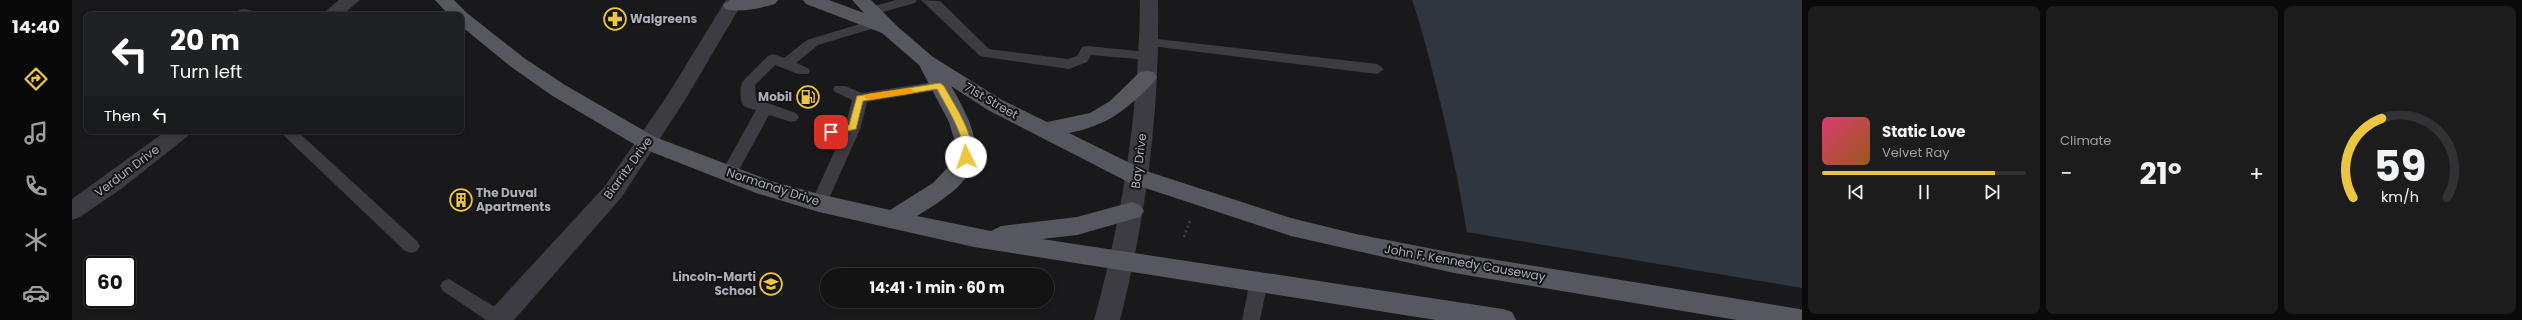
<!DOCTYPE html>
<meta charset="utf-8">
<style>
body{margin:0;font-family:Poppins,sans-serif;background:#1c1c1d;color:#f1f3f6;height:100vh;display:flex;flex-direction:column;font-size:15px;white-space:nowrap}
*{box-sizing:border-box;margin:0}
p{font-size:13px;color:#9d9ea0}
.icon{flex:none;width:22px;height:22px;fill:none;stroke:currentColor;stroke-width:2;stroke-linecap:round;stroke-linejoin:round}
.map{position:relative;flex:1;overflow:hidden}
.side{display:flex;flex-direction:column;gap:6px;padding:6px;background:#0a0a0b;width:720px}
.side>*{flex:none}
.hud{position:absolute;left:12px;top:12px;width:380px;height:122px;border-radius:8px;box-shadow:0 2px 6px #0003,0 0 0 1px #323234;background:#202124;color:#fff;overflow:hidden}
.speed{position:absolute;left:12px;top:256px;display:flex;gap:8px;font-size:20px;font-weight:700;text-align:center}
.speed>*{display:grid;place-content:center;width:52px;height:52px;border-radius:50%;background:#131314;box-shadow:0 2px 6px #0003,0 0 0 1px #323234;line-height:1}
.speed .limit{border:2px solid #111;border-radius:6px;background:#fff;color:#111}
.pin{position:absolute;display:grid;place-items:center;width:34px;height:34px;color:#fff;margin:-17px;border-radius:8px;box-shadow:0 2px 6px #0006}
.me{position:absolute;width:44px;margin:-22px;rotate:356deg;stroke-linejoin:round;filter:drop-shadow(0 0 3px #0008)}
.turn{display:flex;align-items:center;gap:14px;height:84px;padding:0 20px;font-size:18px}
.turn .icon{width:52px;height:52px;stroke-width:2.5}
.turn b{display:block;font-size:28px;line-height:34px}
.then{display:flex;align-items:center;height:38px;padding:0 20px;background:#0003;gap:8px;font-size:15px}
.big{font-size:30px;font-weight:700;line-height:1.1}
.side .tile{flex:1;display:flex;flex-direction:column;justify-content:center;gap:6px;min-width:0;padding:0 14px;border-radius:8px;background:#1c1c1d}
.side .dial{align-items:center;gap:0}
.dial svg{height:104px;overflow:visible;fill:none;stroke:#323234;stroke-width:7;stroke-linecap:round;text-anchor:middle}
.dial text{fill:#f1f3f6;stroke:none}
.song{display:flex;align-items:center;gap:12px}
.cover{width:48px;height:48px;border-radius:6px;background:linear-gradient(135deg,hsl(340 70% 55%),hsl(30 70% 35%))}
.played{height:4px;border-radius:2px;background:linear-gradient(90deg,#ecc641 85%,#323234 85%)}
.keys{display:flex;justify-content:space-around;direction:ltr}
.heat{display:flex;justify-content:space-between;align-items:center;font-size:22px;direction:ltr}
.side .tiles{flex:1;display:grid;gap:6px;grid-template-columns:repeat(3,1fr)}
.trip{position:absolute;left:748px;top:268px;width:234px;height:40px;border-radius:20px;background:#131314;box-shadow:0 2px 6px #0003,0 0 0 1px #323234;font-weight:700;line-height:40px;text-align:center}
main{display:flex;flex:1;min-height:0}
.dock{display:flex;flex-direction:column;width:72px;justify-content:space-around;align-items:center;background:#080808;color:#9d9ea0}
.dock .icon{width:28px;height:28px}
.dock .selected{color:#ecc641}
.dock b{font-size:18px;color:#f1f3f6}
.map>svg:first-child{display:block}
.water{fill:#2f363f}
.pier{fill:#19191b}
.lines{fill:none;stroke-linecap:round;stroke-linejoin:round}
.path{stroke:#404147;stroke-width:2.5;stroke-dasharray:2 3;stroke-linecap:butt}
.service{fill:#3c3c42;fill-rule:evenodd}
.minor{fill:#3c3c42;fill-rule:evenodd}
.primary{fill:#56575f;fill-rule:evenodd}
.route{fill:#ecc641;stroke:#99812a}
.slow{fill:#f59e0b}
.labels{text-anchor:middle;stroke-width:4;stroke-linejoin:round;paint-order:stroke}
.poi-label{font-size:12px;font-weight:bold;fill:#acafba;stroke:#141416;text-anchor:start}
.street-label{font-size:12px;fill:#acafba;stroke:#141416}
</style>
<main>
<nav class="dock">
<b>14:40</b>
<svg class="icon selected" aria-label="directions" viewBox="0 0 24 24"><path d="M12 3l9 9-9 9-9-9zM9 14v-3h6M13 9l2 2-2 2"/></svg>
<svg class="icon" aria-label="music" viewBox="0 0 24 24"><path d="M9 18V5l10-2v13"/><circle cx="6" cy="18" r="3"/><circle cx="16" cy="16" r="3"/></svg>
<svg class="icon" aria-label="phone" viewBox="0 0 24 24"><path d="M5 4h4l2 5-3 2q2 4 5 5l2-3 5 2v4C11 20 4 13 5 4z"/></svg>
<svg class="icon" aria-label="climate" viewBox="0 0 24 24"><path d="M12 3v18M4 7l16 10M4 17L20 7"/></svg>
<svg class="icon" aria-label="car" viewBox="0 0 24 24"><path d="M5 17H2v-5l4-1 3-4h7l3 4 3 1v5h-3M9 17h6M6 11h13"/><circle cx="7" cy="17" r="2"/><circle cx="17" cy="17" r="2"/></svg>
</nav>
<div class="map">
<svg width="1730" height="320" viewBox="0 0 1730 320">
<rect width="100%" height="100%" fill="#19191b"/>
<path class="water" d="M1340,0H1730V320H1408C1398,243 1385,169 1366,93C1358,62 1351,31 1340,0Z"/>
<path class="pier" d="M1394,232L1730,288V320H1406Z"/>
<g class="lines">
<path class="path" d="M1112,237L1118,221"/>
<g class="service">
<path d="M824,0H845L843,3L800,15L793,11L795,8Z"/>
<path d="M849,0L868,1L917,49L996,59L1005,56L1010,47L1015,46L1076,52L1083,56L1076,60L1019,55L1015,62L997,69L913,57L908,56Z"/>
<path d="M172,9L186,12L188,15H167V10Z"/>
<path d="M801,20L808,24L806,27L746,45L724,63L736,68L738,71L736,74H726L703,65L683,85L684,99L724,113L727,117L724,121L719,122L697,115L663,177H651L649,173L684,110C681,109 675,108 672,106C667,102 668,85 671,81L696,56L701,54L712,58L735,40Z"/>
<path d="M1076,38L1305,64L1312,69L1305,74L1071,45L1069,42L1071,39Z"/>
<path d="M868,81L873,83L875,86L873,89L795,102L789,127L755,203L753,207L747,209L741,207L739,203L770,135L759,137L754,136L751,132L754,128L774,123L780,100L763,92L761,89L763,86H773L790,93Z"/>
<path d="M207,131H225L345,241L348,246L345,251L339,253L333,251Z"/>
<path d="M1187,274L1193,276L1196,281L1188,320H1170L1178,281L1181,276Z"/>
<path d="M377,279L434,314L436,320H414L371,291L368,286L371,281Z"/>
</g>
<g class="minor">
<path d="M267,0H288L270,15H249Z"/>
<path d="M654,0H672L613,100L549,198L442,320H413L417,312L533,186L595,96Z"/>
<path d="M1068,0H1086C1088,109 1075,214 1048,320H1022C1051,215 1067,109 1068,0Z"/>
<path d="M94,131H119L116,136L49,189L8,217L0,220V199Z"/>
</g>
<g class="primary">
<path d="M363,0H382L395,13L452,58L493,85L583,137L699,181L747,194L818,210L861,183L879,164L883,155V142L877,122L847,65L810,33L734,4L731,0H757L792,13L780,0H799L826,27L861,57L930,100L975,122L1018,113L1038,101L1068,72L1075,71L1082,72L1085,77L1082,82C1054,110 1037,125 997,133L1074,171L1219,218L1284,234L1382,253L1728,309L1730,310V320H1665L1382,273L1219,236L1058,183L916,110L879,86C919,154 912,176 845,216L919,231L929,226L1005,217L1060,202L1068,205L1072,211L1068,217L1005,235L970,239L1431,309L1440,312L1444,320H1364L902,247L747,212L684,193L567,147L479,95L438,66L389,26V15H377Z"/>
<path d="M658,0H706L703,4C689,8 668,13 653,9L651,5Z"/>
</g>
</g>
<path class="route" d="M868,83L872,86C881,103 907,140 898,159H891C889,154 891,147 890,141C885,123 874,106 865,89L791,101L784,129L759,135L755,132L777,125L785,96Z"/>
<path class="slow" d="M838,88L842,91L841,93L796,100L792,97L796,94Z"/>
<defs>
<g id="pharmacy-ring" transform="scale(1.15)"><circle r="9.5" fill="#141416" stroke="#ecc641" stroke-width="1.5"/><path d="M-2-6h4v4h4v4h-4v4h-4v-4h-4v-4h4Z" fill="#ecc641"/></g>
<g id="fuel-ring" transform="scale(1.15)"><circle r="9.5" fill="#141416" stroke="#ecc641" stroke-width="1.5"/><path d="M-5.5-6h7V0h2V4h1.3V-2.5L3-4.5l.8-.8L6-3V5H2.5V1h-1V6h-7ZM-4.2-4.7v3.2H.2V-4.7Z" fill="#ecc641"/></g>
<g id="building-ring" transform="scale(1.15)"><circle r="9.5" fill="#141416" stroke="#ecc641" stroke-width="1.5"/><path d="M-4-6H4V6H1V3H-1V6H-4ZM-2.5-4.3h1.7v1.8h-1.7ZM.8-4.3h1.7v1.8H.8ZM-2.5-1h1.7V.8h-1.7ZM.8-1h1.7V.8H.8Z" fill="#ecc641"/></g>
<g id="school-ring" transform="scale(1.15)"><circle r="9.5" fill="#141416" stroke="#ecc641" stroke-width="1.5"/><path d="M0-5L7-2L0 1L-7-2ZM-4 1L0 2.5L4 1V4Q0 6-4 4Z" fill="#ecc641"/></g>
</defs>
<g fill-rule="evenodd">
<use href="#pharmacy-ring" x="543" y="19"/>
<use href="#fuel-ring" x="736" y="97"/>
<use href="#building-ring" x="389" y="200"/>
<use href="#school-ring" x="699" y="284"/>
</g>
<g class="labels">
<g class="poi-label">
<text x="558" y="23">Walgreens</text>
<text x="720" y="101" text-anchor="end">Mobil</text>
<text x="404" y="197">The Duval<tspan x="404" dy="14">Apartments</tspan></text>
<text x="684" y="281" text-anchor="end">Lincoln-Marti<tspan x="684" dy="14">School</tspan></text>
</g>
<g class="street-label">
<text transform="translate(919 101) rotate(30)" y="4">71st Street</text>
<text transform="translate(1067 161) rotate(-83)" y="4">Bay Drive</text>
<text transform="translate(556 168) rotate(-54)" y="4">Biarritz Drive</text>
<text transform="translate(55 171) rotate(-37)" y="4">Verdun Drive</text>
<text transform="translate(701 187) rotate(18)" y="4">Normandy Drive</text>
<text transform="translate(1393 263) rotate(10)" y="4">John F. Kennedy Causeway</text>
</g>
</g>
</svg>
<div class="speed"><div class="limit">60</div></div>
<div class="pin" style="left:759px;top:132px;background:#d93025"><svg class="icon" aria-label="arrive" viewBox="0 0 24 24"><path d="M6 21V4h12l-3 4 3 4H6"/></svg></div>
<svg class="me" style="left:894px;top:157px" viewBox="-20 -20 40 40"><circle r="19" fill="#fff"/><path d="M0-13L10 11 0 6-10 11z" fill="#ecc641"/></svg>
<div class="trip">14:41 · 1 min · 60 m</div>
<div class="hud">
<div class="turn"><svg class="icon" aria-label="left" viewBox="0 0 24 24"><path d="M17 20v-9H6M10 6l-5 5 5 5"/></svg><div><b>20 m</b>Turn left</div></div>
<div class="then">Then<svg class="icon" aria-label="left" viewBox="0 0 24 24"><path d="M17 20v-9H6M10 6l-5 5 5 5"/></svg></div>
</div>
</div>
<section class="side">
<div class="tiles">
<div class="tile">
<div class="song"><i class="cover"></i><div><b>Static Love</b><p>Velvet Ray</p></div></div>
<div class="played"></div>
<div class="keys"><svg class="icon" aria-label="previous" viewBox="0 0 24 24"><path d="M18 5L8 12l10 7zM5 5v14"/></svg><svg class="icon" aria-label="pause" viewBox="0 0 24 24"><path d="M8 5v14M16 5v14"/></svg><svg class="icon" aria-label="next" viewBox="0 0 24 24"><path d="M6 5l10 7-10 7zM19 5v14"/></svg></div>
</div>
<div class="tile"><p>Climate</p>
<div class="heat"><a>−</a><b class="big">21°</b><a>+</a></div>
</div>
<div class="tile dial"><svg viewBox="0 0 100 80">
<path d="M14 69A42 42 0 1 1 86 69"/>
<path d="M14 69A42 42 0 0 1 36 8" stroke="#ecc641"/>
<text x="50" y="56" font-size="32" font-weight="700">59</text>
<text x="50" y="72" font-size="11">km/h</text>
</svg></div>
</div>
</section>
</main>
